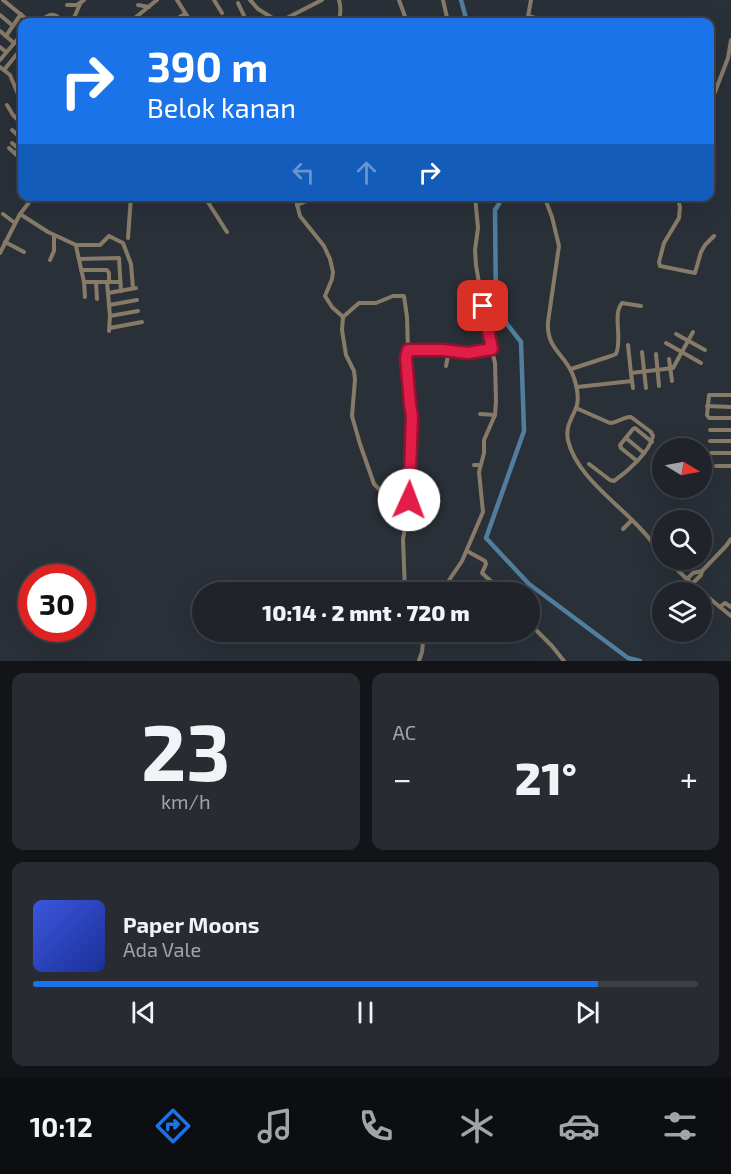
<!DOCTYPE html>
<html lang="id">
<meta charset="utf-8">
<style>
body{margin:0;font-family:"Exo 2",sans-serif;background:#282c32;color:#f1f3f6;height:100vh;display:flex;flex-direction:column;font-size:22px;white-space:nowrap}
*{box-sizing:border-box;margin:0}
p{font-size:20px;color:#a2a4a8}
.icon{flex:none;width:33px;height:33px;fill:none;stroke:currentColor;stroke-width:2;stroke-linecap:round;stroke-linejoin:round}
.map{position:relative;height:661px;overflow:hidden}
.panel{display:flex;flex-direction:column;gap:12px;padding:12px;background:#121417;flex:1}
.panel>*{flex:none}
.hud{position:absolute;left:18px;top:18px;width:696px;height:183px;border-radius:12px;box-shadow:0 6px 24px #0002,0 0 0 2px #3d4147;background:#1a73e8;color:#fff;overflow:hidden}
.needle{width:39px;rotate:100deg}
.tools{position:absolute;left:652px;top:438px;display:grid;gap:12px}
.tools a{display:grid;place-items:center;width:60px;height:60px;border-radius:50%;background:#20242a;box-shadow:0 6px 24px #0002,0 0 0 2px #3d4147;font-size:30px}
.speed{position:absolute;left:18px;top:564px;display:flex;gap:12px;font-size:30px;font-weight:700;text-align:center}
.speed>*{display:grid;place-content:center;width:78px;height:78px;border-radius:50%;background:#20242a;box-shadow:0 6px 24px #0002,0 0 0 2px #3d4147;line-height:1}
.speed .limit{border:9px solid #d22;background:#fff;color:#111}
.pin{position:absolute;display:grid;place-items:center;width:51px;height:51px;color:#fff;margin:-26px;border-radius:12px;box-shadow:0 3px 9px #0006}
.me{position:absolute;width:66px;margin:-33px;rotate:2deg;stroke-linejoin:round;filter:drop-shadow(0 0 4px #0008)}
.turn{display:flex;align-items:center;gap:21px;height:126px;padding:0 30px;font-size:27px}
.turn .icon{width:78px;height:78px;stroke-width:2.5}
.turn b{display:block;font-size:42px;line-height:51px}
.lanes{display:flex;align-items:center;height:57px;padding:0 30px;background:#0003;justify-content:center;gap:30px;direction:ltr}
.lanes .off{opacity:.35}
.big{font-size:45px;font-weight:800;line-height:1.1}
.panel .widget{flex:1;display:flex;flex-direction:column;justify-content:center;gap:9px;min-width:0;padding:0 21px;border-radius:12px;background:#282c32}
.panel .dial{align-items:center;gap:0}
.dial b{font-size:78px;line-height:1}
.song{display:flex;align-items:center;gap:18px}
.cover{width:72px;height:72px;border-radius:9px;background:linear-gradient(135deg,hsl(230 70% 55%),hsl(230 70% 35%))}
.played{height:6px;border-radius:3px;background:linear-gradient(90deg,#1a73e8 85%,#3d4147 85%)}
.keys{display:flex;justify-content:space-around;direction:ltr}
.heat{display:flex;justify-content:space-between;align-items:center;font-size:33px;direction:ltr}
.panel .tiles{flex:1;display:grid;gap:12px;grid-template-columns:1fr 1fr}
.widget:last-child{grid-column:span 2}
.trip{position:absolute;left:192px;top:582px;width:348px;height:60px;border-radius:30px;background:#20242a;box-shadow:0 6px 24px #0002,0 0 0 2px #3d4147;font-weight:800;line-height:60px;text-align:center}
.tabs{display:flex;height:96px;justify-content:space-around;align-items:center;background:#0d0e11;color:#a2a4a8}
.tabs .icon{width:42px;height:42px}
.tabs .selected{color:#1a73e8}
.tabs b{font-size:27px;color:#f1f3f6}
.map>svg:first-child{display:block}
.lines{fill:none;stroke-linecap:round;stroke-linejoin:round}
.river{stroke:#517e9e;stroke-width:4.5}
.minor{stroke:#877b68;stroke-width:4}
.route-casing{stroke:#92132f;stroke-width:15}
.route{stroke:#e11d48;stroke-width:10}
</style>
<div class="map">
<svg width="731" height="661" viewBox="0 0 731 661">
<rect width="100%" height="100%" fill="#2a3038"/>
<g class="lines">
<g class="river">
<path d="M461,0L467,22"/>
<path d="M504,196L495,210L496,310L521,342L524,431L486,538L529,584L628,658L640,661"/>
</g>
<g class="minor">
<path d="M3,0L30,22"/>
<path d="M177,0L191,22"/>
<path d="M214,0L222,13"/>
<path d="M250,0L258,9L279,22"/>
<path d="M339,0C342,9 340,13 339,22"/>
<path d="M399,0L407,22"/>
<path d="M443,0L448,22"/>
<path d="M238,3L247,22"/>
<path d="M67,5H77L84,0"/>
<path d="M138,5L149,7"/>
<path d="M0,15L13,26"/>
<path d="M529,16L547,22"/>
<path d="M74,17L81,22"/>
<path d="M136,17L157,0"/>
<path d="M38,22C44,19 51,11 58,17C65,23 57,19 65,22"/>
<path d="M65,22L74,18L80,4"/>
<path d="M171,22L185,14"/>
<path d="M279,22L322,0"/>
<path d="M527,22L531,0"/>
<path d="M0,31L14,43"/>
<path d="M6,36L21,14"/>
<path d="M0,47L6,52"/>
<path d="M0,60L22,34"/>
<path d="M0,67L10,75L18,94L22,97"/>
<path d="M4,70L21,49"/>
<path d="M7,105L13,115L22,124"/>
<path d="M710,105L728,58L731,40"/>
<path d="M12,130L22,139"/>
<path d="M12,143L19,149"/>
<path d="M9,148L21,159"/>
<path d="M15,153L22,147"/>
<path d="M19,186L22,189"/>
<path d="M88,196L91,199"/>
<path d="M204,196L227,232"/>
<path d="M295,196L300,216L324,246L330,259L333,272L332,279L325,296L332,307L343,317L342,330L346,355L354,371L355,380L352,416L360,444L374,484L381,491L405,505L408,512L403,539L405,592"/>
<path d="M544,196L552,217L559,246L548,322C546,350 567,355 574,378C577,387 579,396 577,405C573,418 565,425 568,440C575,473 613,500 636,524C646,534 654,544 663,555"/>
<path d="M677,196L680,207L679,218L664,243L659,262L660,266L695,273L701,252L705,245L714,236"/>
<path d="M132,200L142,196"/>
<path d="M297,205L319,196"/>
<path d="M3,214L15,223"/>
<path d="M20,214L48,232L76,245H100L109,236L123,243L131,264L133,288"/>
<path d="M128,238L131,196"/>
<path d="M5,242L24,252"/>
<path d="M76,246L84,282H120"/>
<path d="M0,253L20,214L34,196"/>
<path d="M79,259L119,258L121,291"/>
<path d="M50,260L54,251V236"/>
<path d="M81,270H107L109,273V282"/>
<path d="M84,282L85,297"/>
<path d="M96,282L97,299"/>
<path d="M107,282L110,316L109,331"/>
<path d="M108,293L136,288"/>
<path d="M109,305L137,300"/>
<path d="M110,316L138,311"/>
<path d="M343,317L359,303H376L393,296H404L407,317L408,350H443L468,353L492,349"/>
<path d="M110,328L142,322"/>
<path d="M676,334L705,350"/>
<path d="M666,343L701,363"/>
<path d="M628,345L631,373"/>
<path d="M642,352L646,388"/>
<path d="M656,354L659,386"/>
<path d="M669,359L672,381"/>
<path d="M446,366L449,350"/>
<path d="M571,369L611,356L616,354C623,338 612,315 622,303L641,306"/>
<path d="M632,381L633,388"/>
<path d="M577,387L632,381L631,373L673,368L693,332"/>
<path d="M731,395H709L707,415L709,418H731"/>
<path d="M707,406L731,407"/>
<path d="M576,408L610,423C618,423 624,416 631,417L651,432L653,436C650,452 627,472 614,481L610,480L589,464"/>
<path d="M480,414L495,415"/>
<path d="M710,430H731"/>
<path d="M626,438L644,453"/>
<path d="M710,441H731"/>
<path d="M711,453H731"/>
<path d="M637,461L621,448L620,445L633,429L635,428L652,442"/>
<path d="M474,465H480"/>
<path d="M716,466H731"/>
<path d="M405,505L409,503L410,495L412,416L410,403L406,358L408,350"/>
<path d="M623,529L632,520"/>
<path d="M467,551L485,561L486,564L482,573L495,585L499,592"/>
<path d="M661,559L662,553"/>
<path d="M667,560L692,584L731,616"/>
<path d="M687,579L693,573L702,571"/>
<path d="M692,584L701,575L702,571L726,546L731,539"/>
<path d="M441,592L462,561L483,512L479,472L484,453V440L495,415L496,401L495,363L486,326L476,265L475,250L478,228L475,196"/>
<path d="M720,607L725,603L731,607"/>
<path d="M530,624L552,646L564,661"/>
<path d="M419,661L422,652L424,632"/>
</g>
</g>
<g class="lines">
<g class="route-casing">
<path id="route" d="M409,500L412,416L410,404L406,358L408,350H443L468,353L492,349L483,306"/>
</g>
<use href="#route" class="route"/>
</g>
</svg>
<div class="tools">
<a><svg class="needle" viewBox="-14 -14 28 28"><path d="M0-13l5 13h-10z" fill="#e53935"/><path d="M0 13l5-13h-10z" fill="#a2a4a8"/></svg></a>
<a><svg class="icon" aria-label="search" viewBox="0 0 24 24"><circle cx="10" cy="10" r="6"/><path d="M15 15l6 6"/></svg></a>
<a><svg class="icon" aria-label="layers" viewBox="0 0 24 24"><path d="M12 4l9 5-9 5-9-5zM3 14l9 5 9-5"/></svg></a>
</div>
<div class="speed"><div class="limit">30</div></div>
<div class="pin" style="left:483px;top:306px;background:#d93025"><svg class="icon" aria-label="arrive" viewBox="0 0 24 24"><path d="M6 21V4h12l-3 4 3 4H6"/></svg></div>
<svg class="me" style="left:409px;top:500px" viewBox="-20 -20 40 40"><circle r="19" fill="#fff"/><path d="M0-13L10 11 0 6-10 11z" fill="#e11d48"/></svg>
<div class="trip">10:14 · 2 mnt · 720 m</div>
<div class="hud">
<div class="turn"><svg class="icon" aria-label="right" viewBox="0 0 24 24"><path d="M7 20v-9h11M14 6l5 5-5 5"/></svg><div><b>390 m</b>Belok kanan</div></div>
<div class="lanes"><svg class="icon off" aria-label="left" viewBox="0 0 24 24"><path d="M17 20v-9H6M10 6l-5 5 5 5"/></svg><svg class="icon off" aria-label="ahead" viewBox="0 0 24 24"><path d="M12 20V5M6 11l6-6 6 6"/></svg><svg class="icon" aria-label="right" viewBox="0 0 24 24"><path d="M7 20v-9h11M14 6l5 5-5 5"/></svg></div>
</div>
</div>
<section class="panel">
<div class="tiles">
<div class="widget dial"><b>23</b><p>km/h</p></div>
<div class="widget"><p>AC</p>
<div class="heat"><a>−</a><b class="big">21°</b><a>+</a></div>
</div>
<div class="widget">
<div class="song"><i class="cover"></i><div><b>Paper Moons</b><p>Ada Vale</p></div></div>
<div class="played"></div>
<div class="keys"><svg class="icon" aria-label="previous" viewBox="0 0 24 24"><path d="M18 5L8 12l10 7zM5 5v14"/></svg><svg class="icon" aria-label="pause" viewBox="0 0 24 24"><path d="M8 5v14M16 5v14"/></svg><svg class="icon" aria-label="next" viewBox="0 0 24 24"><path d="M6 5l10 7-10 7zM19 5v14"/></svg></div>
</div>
</div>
</section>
<nav class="tabs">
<b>10:12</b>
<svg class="icon selected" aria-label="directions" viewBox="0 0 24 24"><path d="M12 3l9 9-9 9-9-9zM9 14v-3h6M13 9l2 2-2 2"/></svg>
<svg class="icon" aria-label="music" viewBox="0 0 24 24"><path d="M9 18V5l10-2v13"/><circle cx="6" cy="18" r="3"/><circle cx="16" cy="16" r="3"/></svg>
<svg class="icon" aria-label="phone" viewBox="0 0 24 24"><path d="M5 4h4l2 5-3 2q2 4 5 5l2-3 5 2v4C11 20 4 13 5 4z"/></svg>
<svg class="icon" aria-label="climate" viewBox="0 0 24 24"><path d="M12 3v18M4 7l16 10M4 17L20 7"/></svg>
<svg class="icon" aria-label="car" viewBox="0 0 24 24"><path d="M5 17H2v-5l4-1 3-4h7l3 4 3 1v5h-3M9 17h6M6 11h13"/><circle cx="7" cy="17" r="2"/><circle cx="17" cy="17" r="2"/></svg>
<svg class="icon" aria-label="filters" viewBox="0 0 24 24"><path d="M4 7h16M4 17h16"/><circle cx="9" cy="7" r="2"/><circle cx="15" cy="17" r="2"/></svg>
</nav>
